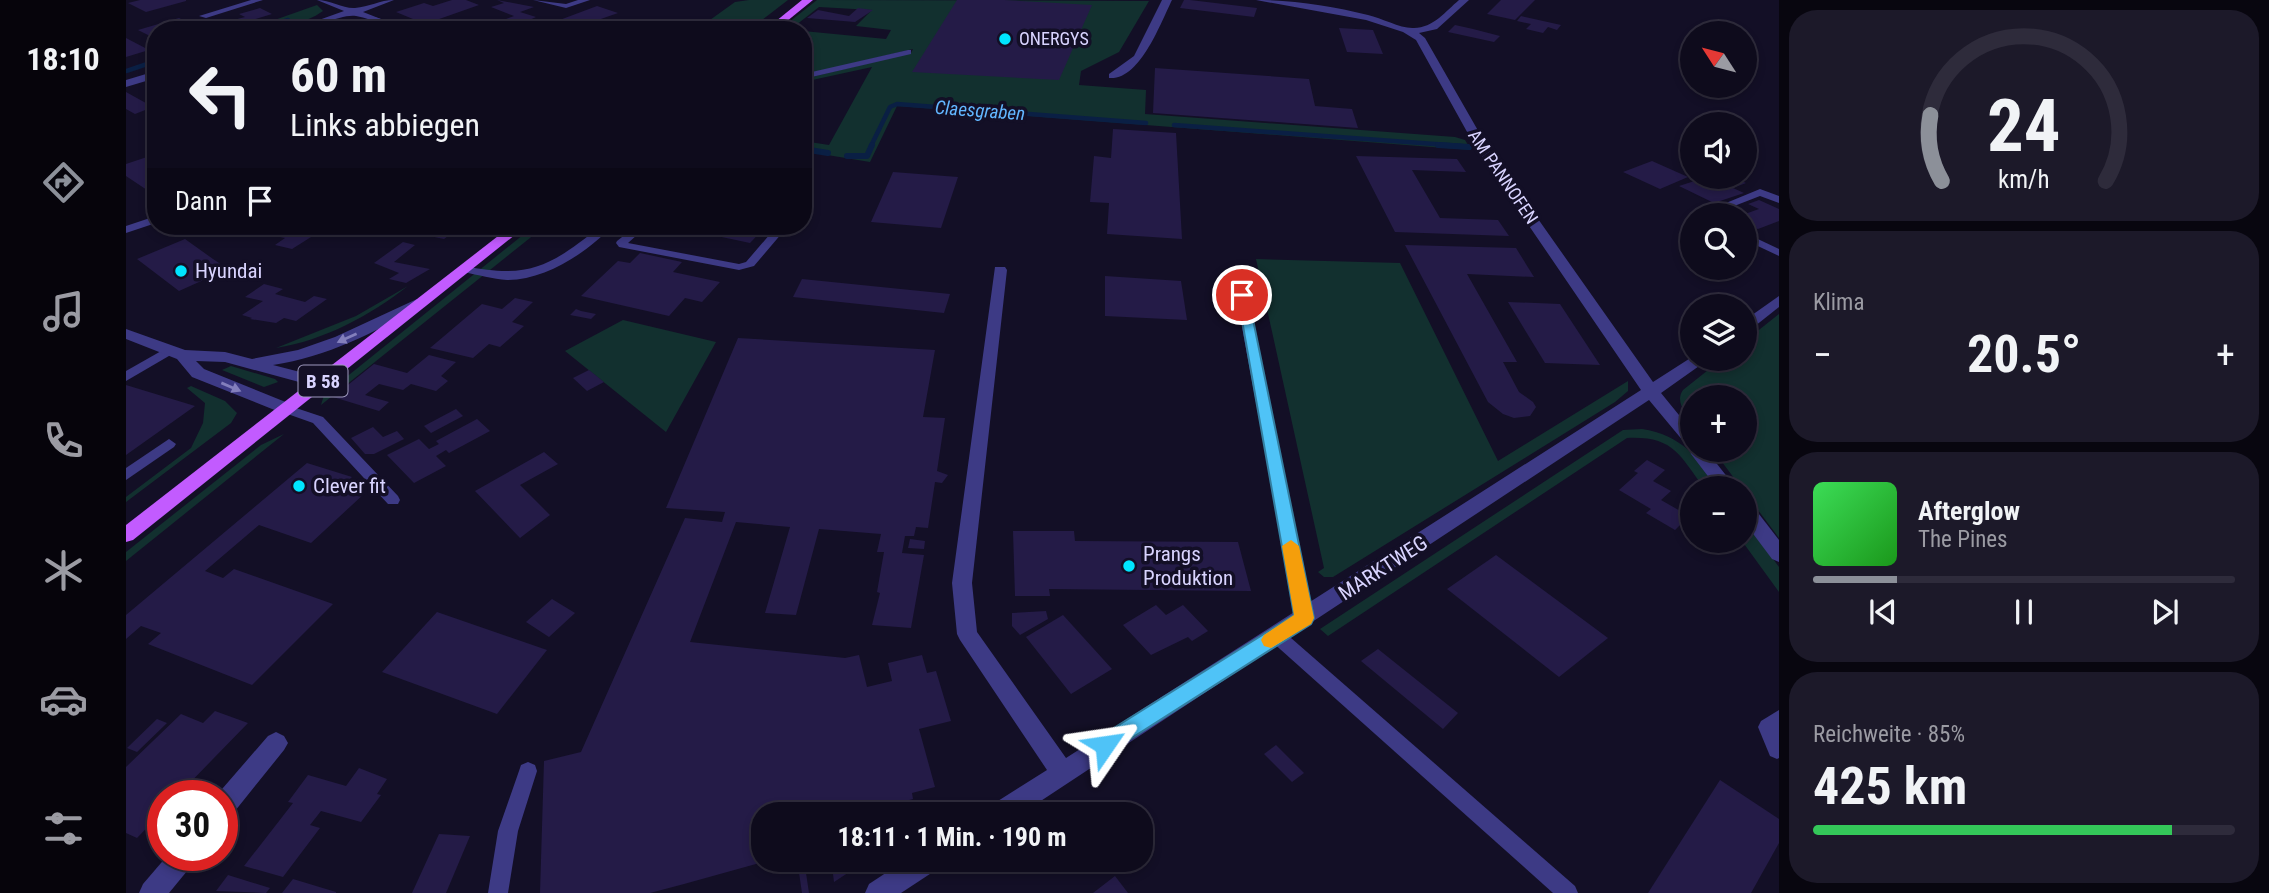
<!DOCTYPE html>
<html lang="de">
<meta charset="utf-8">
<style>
body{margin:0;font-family:"Roboto Condensed",sans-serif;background:#1c1929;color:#f1f3f6;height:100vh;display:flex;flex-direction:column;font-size:26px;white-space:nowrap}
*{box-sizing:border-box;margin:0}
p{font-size:23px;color:#9b9ba3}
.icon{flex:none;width:38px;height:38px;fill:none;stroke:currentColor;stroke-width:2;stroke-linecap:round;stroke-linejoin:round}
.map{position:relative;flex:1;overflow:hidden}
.side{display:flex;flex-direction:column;gap:10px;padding:10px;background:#08060f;width:490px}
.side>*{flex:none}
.hud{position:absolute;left:21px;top:21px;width:665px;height:214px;border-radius:28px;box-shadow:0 4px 10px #0003,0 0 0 2px #2e2b3b;background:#0e0b1c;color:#f1f3f6;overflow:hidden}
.needle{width:46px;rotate:306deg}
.buttons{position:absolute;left:1554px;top:21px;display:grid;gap:14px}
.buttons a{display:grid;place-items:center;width:77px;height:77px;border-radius:50%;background:#0e0b1c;box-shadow:0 4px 10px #0003,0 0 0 2px #2e2b3b;font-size:35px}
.speed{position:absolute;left:21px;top:780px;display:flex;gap:14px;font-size:35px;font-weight:700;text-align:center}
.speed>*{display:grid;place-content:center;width:91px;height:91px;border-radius:50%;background:#0e0b1c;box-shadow:0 4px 10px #0003,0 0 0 2px #2e2b3b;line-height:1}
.speed .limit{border:10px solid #d22;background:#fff;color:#111}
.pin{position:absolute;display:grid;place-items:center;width:60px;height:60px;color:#fff;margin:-30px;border:4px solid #fff;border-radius:50%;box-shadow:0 2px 7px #0007}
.me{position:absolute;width:77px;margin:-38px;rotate:58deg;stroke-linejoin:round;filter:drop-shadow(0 0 5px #0008)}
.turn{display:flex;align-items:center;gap:24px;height:147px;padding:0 28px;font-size:32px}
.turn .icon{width:91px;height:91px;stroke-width:2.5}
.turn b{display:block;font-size:49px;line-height:60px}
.then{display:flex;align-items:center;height:66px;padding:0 28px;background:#0003;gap:14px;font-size:26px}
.big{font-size:52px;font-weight:700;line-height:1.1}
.side .widget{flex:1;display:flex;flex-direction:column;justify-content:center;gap:10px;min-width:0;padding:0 24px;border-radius:28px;background:#1c1929}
.side .dial{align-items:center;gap:0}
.dial svg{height:182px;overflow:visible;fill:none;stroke:#2e2b3b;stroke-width:7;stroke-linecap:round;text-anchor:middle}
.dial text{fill:#f1f3f6;stroke:none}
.song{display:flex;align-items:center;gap:21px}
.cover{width:84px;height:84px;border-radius:10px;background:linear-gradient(135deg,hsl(130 70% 55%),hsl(120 70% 35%))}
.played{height:7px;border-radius:4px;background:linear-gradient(90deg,#8c9099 20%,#2e2b3b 20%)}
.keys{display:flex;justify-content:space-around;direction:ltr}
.heat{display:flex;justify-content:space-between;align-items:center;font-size:38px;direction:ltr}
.charge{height:10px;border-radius:5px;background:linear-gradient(90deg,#34c759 85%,#2e2b3b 0)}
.trip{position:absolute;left:625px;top:802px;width:402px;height:70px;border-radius:28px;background:#0e0b1c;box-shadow:0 4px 10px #0003,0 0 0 2px #2e2b3b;font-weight:700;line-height:70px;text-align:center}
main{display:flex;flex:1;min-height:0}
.menu{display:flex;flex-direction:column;width:126px;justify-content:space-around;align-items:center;background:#06040b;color:#9b9ba3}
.menu .icon{width:49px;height:49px}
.menu .active{color:#8c9099}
.menu b{font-size:32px;color:#f1f3f6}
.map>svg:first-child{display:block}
.green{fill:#12302f}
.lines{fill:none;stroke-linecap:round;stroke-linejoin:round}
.stream-far1{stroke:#0a1f44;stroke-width:4.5}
.stream{stroke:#0a1f44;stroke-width:6}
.building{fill:#241b47}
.lane{fill:#3d3a85;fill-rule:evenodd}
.street{fill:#3d3a85;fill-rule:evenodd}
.primary{fill:#c25bff;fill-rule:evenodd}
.oneway{fill:#837fbc}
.route{fill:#4fc3f7;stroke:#337fa1;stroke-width:2}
.slow{fill:#f59e0b}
.poi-dot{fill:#00e5ff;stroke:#130f26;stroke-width:2.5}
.labels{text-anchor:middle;stroke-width:7;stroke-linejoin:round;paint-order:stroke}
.far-poi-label{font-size:18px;fill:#d9d4ff;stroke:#130f26;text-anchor:start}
.far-street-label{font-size:18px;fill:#d9d4ff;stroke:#130f26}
.far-water-label{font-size:19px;font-style:italic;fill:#62b6ff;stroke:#130f26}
.shield{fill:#130f26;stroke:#9e99be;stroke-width:2}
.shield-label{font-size:19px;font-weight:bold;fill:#d9d4ff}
.poi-label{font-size:21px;fill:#d9d4ff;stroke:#130f26;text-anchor:start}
.street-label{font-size:21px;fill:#d9d4ff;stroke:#130f26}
</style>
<main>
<nav class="menu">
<b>18:10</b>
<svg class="icon active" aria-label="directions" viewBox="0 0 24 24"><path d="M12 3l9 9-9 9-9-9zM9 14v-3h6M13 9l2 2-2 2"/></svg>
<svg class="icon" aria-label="music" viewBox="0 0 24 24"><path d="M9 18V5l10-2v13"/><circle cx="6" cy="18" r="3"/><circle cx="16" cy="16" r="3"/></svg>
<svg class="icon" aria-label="phone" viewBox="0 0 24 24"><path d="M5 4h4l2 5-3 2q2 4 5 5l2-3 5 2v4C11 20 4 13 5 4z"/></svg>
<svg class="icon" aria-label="climate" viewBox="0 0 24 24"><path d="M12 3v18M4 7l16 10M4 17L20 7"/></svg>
<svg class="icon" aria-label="car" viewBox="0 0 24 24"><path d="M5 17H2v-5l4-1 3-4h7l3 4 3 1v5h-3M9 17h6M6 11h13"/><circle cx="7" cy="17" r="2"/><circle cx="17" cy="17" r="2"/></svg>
<svg class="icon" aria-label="filters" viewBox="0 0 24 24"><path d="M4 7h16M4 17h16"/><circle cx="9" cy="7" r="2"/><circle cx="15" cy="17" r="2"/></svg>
</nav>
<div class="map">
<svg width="1653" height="893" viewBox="0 0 1653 893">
<rect width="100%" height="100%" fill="#130f26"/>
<g class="green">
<path d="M623,0H662L623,30H570L609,2Z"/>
<path d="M691,0L1023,1L993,52L955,71L953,85L1020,90L1019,114L1329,137L1339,140L1345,150L771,106L744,162L677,151V141L703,145L746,67L677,82V79L785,53L787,49L677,75V31L760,39L765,30L730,26L746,10L693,7L665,29L670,30H653Z"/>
<path d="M191,5L197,11C176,26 145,30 120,30Z"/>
<path d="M408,226H419L195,405L198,395Z"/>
<path d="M1130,259L1274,263L1372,461L1502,381V391L1489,402L1207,577H1198L1192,572L1198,568Z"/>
<path d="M282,286C243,316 199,340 150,348L230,316Z"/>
<path d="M1653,314V538L1587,450H1619V397H1566V422C1559,412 1549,402 1557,390L1596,359H1619V341Z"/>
<path d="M497,320L590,342L540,432L439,351Z"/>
<path d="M105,366L149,379L152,382L138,387L96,370Z"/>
<path d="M65,386L99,401L111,413L105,423L0,502V497L65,448L77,423L79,403L61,388Z"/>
<path d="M1516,429C1555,435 1573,458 1595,488H1578C1553,454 1547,436 1501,438L1202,636L1194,629L1497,430Z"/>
<path d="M158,434L0,561V552L135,445Z"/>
<path d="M1619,521L1653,567V592L1616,541H1619Z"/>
</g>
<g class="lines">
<g class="stream-far1">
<path d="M213,22L230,24"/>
<path d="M243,28L248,30"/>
<path d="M132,30L162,20"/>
<path d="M0,71L30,61"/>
<path d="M1048,125L1336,146"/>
<path d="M745,146L764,107L771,104L1020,123"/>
</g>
<g class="stream">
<path d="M1312,145L1343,147"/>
<path d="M677,149L702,153"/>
<path d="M721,156H741L746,145"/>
</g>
</g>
<g class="building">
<path d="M14,0H60V1L20,12L2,3Z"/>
<path d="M326,0H340L353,5L299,24L270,12L298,3L307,6Z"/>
<path d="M371,0L408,7L394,12L410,17L401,21L407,23L388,30H351L388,16L365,7L378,3Z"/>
<path d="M831,0H878L966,5L933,80L786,72Z"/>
<path d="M1058,0H1064L1131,8L1128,17L1054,8Z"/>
<path d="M1375,0H1409L1389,20L1361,14Z"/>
<path d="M471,6L492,13L472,20L478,23L462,30H407Z"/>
<path d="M134,8L146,14L104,27L96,23L119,17L113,14Z"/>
<path d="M732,8L747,10L729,22L681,18L692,10L723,16Z"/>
<path d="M1395,16L1435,25L1431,30L1422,27L1417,33L1400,29L1405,24L1391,21Z"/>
<path d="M53,18L77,30H30V39L12,30Z"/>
<path d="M1329,25L1347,29L1374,36L1368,42L1322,32Z"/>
<path d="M1213,28L1247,30L1257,54L1221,52Z"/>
<path d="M0,38L23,50L0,57Z"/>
<path d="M1029,68L1183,79L1189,106L1226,109L1232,128L1027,113Z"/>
<path d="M0,92L27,107L9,114L0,109Z"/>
<path d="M987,129L1050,133L1056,239L981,234L983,203L964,202L968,156L985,158Z"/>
<path d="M30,154V196L0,176V164Z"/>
<path d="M1230,156L1331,159L1340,172L1286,170L1314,218L1372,220L1383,236L1269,232Z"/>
<path d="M1526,161L1562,177L1534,189L1497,172Z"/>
<path d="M767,172L832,177L815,228L745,222Z"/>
<path d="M1581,177H1607L1620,183L1607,188L1618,193L1588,203L1553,186Z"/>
<path d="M1633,200L1653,209V221L1632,229L1619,226V214L1633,209L1622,204Z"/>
<path d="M73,226H112L99,233Z"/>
<path d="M165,226H167L193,232L166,249L149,245L159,238L149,236Z"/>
<path d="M291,226H326L334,227L318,239L299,235L305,231L294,234L284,231Z"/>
<path d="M602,226H640L624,243L591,236Z"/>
<path d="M59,239L87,259L102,269L53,291L11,259Z"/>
<path d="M277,242L289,245L268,262L304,269L280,283L263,279L273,273L248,263Z"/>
<path d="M1279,245L1390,248L1408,277L1341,274L1391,362H1377L1393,392L1407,402L1410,407L1404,416L1388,418L1377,414L1362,402Z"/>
<path d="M514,253L556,262L547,272L594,282L576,302L559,298L543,316L455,296L492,261L504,263Z"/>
<path d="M979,276L1055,281L1061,320L979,316Z"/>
<path d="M676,279L824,294L818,313L667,297Z"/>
<path d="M138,284L157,289L149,294L179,302L188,296L201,299L170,321L158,318L150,323L124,319L126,318L116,315L137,301L119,297Z"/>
<path d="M389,298L407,302L386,322L398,326L374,347L363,344L347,358L304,348L356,304L376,309Z"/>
<path d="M1382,302L1434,304L1474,365L1419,363Z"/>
<path d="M450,309L455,311L470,314L465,319L444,315Z"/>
<path d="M612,338L809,350L797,417L819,418L811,471L822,475L816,483L809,482L802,528L790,527L788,536H779L776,553L798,555L785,628L746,625L754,593L751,592L758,552H751L755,534L693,529L670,615L639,613L664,527L610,522L564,642L719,658L733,655L741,687L766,681L762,663L796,655L801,673L810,671L825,721L793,729L809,787L786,793L787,799L769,804L771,814H637V859L644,860L558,884L524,893H414L418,761L455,752L559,518L596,522L599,512L540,508Z"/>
<path d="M303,355L330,362L315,376L322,381L310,391L285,384L277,390L253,384L239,395L263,402L253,411L207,397L248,364L281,373Z"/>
<path d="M463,370L478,382L461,391L447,378Z"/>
<path d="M0,385L69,406L0,455Z"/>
<path d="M330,409L337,416L305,433L298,426Z"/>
<path d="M351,419L364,431L323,453L320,450L310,456L320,466L288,483L261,455L293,439L303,449L313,444L310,441Z"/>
<path d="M247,427L257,437L271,431L278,439L248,454H239L225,438Z"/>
<path d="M418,452L432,464L394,485L424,515L394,538L349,491Z"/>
<path d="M1521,460L1539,470L1527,481L1545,491L1535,500L1563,516L1549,530L1520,513L1525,509L1493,490L1512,473L1508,471Z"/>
<path d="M181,463L226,477L216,486L239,493L185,543L133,525L79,571L97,578L108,569L207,604L126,685L22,644L35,633L15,626L0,639V615Z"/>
<path d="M887,531H948L949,541L1112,542L1125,591L923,589L924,596H889Z"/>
<path d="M784,539L799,541L798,549L782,548Z"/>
<path d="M1370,555L1482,638L1433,677L1321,589Z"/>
<path d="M426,599L449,613L423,637L400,622Z"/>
<path d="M1030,605L1040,615L1057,605L1082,631L1066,641L1062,637L1025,655L997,625Z"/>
<path d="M920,611L922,619L894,635L886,626V613Z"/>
<path d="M311,612L421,650L371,714L256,672Z"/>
<path d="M937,615L986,669L945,694L900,637Z"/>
<path d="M1252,649L1332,713L1317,729L1235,661Z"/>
<path d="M89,711L122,723L51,796H37V811L11,838L0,833V767L55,714L77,723Z"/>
<path d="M31,719L41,723L11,752L1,748Z"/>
<path d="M1150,745L1178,773L1166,782L1138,754Z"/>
<path d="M233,768L261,779L251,794L255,795L235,822L195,811L184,825L194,828L157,877L118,866L167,803L162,802L182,775L220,786Z"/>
<path d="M1594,780L1653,819V843L1625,893H1522Z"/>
<path d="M313,834L344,836L320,893H286Z"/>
<path d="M671,859H743L708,882L706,866L680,873L683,893H676Z"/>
<path d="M102,875L144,888L140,893L90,891Z"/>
<path d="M989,876L1002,893H967Z"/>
<path d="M167,879L210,892V893H156Z"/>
</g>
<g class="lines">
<g class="lane">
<path d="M125,0H137L80,18L73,16Z"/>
<path d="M407,0L440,4L452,0H464L440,8Z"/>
<path d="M248,17L255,19L235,30H224Z"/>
<path d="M782,50H785V54L677,79V74Z"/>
<path d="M677,162L682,165L688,195L677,204Z"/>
<path d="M1634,189L1653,196V203L1634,196L1585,215H1571Z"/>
<path d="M30,216V223L0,233V226Z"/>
<path d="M475,226H486C461,253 419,280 381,280C367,279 352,275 338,272L332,269L338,266C404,279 423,267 475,226Z"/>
<path d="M510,226H521L502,243L613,264L620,262L651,226H662L628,266L613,270L493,247L490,243L491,241Z"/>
<path d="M1619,233L1653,249V256L1619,240Z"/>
<path d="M1116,291L1122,295L1186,618L1184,623L1178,625L1172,623L1170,618L1110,295Z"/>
<path d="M44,346L50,350L48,353L0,381V371Z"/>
<path d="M161,405L197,417L272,496L274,500L272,504H262L187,423L156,412L154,409Z"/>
<path d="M43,439L50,444L48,447L0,480V468Z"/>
<path d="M1151,629L1157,631L1449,886L1452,893H1427L1145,641L1143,636L1145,631Z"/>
<path d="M1653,710V758L1651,759L1644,756L1632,727L1635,721Z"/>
<path d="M402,762L409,765L411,771L392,831L382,893H362L372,831L393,771L395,765Z"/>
</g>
<g class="street">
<path d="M191,0C204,0 218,9 229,8C243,7 254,0 268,0L237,12L283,30C263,30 249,19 230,16C217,13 185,30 165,30L218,11Z"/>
<path d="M1036,0H1046C1035,22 1014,81 983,78V74L1008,56Z"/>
<path d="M1130,0C1168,0 1206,6 1242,15C1256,18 1275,29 1288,28C1307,28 1320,11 1333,0H1343L1311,29L1293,33L1299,38L1362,148L1527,382L1566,357L1583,359L1535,393L1566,431V450H1580L1610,488H1591L1565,454L1563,448L1523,400L895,814H861L864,806L921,770L834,640L831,634L826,583L869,267H879L881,270L846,583L851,632L940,758L1515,390L1350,148L1290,40L1277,32L1240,20Z"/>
<path d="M30,71V78L0,87V80Z"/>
<path d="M1653,296V307L1624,330L1619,332V320Z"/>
<path d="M291,299L298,303L296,306C249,332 201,357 147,365L201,379L203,383L201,387L195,388L99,362L70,361L78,369L167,405L169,409L161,415L66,377L51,359L0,339V329L59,350L99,352L126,359L172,350L209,337Z"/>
<path d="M1619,503L1626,505L1653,540V562L1646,559L1619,523Z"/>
<path d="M150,732L158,736L162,743L158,750L105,816L96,820V796H90L142,736Z"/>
<path d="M41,856H70L66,865L43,893H13L17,884Z"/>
<path d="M781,859H816L813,868L775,893H739L743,884Z"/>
</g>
<g class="primary">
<path d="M676,0H687L650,30H639Z"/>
<path d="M385,226H400L7,540L0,542V525Z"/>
</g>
</g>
<defs><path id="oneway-solid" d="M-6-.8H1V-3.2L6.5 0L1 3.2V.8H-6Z" transform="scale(1.75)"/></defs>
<g class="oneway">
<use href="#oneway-solid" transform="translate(221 338) rotate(156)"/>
<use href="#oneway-solid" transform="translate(105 387) rotate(23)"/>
</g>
<path class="route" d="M1111,292L1122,295L1188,618L1185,624L979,755L972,752L969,745L972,738L1168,615Z"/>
<path class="slow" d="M1165,540L1173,546L1188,618L1185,624L1145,648L1138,646L1135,640L1138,635L1168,615L1156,546Z"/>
<g class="poi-dot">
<circle cx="879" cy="39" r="7"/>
<circle cx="55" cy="271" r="7"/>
<circle cx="173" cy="486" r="7"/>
<circle cx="1003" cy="566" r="7"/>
</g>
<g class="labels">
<g class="far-poi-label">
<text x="893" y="45">ONERGYS</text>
</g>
<g class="far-street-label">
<text transform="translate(1377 177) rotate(56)" y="6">AM PANNOFEN</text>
</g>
<g class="far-water-label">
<text transform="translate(854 110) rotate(4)" y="7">Claesgraben</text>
</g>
<rect class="shield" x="172.5" y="365.5" width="49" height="31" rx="5"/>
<g class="shield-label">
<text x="197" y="388">B 58</text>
</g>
<g class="poi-label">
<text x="69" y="278">Hyundai</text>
<text x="187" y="493">Clever fit</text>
<text x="1017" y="561">Prangs<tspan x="1017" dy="24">Produktion</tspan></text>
</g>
<g class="street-label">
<text transform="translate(1257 568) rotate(-33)" y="7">MARKTWEG</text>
</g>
</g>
</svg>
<div class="buttons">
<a><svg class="needle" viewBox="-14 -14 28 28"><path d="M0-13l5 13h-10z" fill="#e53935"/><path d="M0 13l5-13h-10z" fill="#9b9ba3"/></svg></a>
<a><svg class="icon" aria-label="sound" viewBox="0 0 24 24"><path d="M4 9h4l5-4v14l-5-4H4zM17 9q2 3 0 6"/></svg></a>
<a><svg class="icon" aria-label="search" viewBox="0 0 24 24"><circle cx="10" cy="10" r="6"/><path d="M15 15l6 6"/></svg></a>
<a><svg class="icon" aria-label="layers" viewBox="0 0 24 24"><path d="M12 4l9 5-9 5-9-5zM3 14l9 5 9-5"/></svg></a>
<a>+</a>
<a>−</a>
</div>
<div class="speed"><div class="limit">30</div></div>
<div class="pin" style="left:1116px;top:295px;background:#d93025"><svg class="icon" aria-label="arrive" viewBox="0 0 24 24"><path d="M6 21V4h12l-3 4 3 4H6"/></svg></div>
<svg class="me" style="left:979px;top:745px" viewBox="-20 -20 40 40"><path d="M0-17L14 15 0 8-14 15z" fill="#4fc3f7" stroke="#fff" stroke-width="4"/></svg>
<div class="trip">18:11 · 1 Min. · 190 m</div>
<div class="hud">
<div class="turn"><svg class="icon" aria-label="left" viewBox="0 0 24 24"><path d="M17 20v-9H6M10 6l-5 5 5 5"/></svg><div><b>60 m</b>Links abbiegen</div></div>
<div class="then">Dann<svg class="icon" aria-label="arrive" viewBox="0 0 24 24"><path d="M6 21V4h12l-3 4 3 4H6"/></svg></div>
</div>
</div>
<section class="side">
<div class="widget dial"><svg viewBox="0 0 100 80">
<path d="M14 69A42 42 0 1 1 86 69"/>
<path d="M14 69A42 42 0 0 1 9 40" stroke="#8c9099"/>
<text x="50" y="56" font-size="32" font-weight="700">24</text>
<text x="50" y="72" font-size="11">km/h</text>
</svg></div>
<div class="widget"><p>Klima</p>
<div class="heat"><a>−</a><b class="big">20.5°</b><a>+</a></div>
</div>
<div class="widget">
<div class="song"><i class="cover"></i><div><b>Afterglow</b><p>The Pines</p></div></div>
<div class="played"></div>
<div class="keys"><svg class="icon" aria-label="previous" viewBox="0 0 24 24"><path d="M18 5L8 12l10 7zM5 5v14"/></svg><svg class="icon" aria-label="pause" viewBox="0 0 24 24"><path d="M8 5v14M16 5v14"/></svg><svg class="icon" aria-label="next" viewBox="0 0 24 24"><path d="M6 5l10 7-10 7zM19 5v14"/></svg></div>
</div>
<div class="widget"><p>Reichweite · 85%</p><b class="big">425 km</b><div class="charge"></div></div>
</section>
</main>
